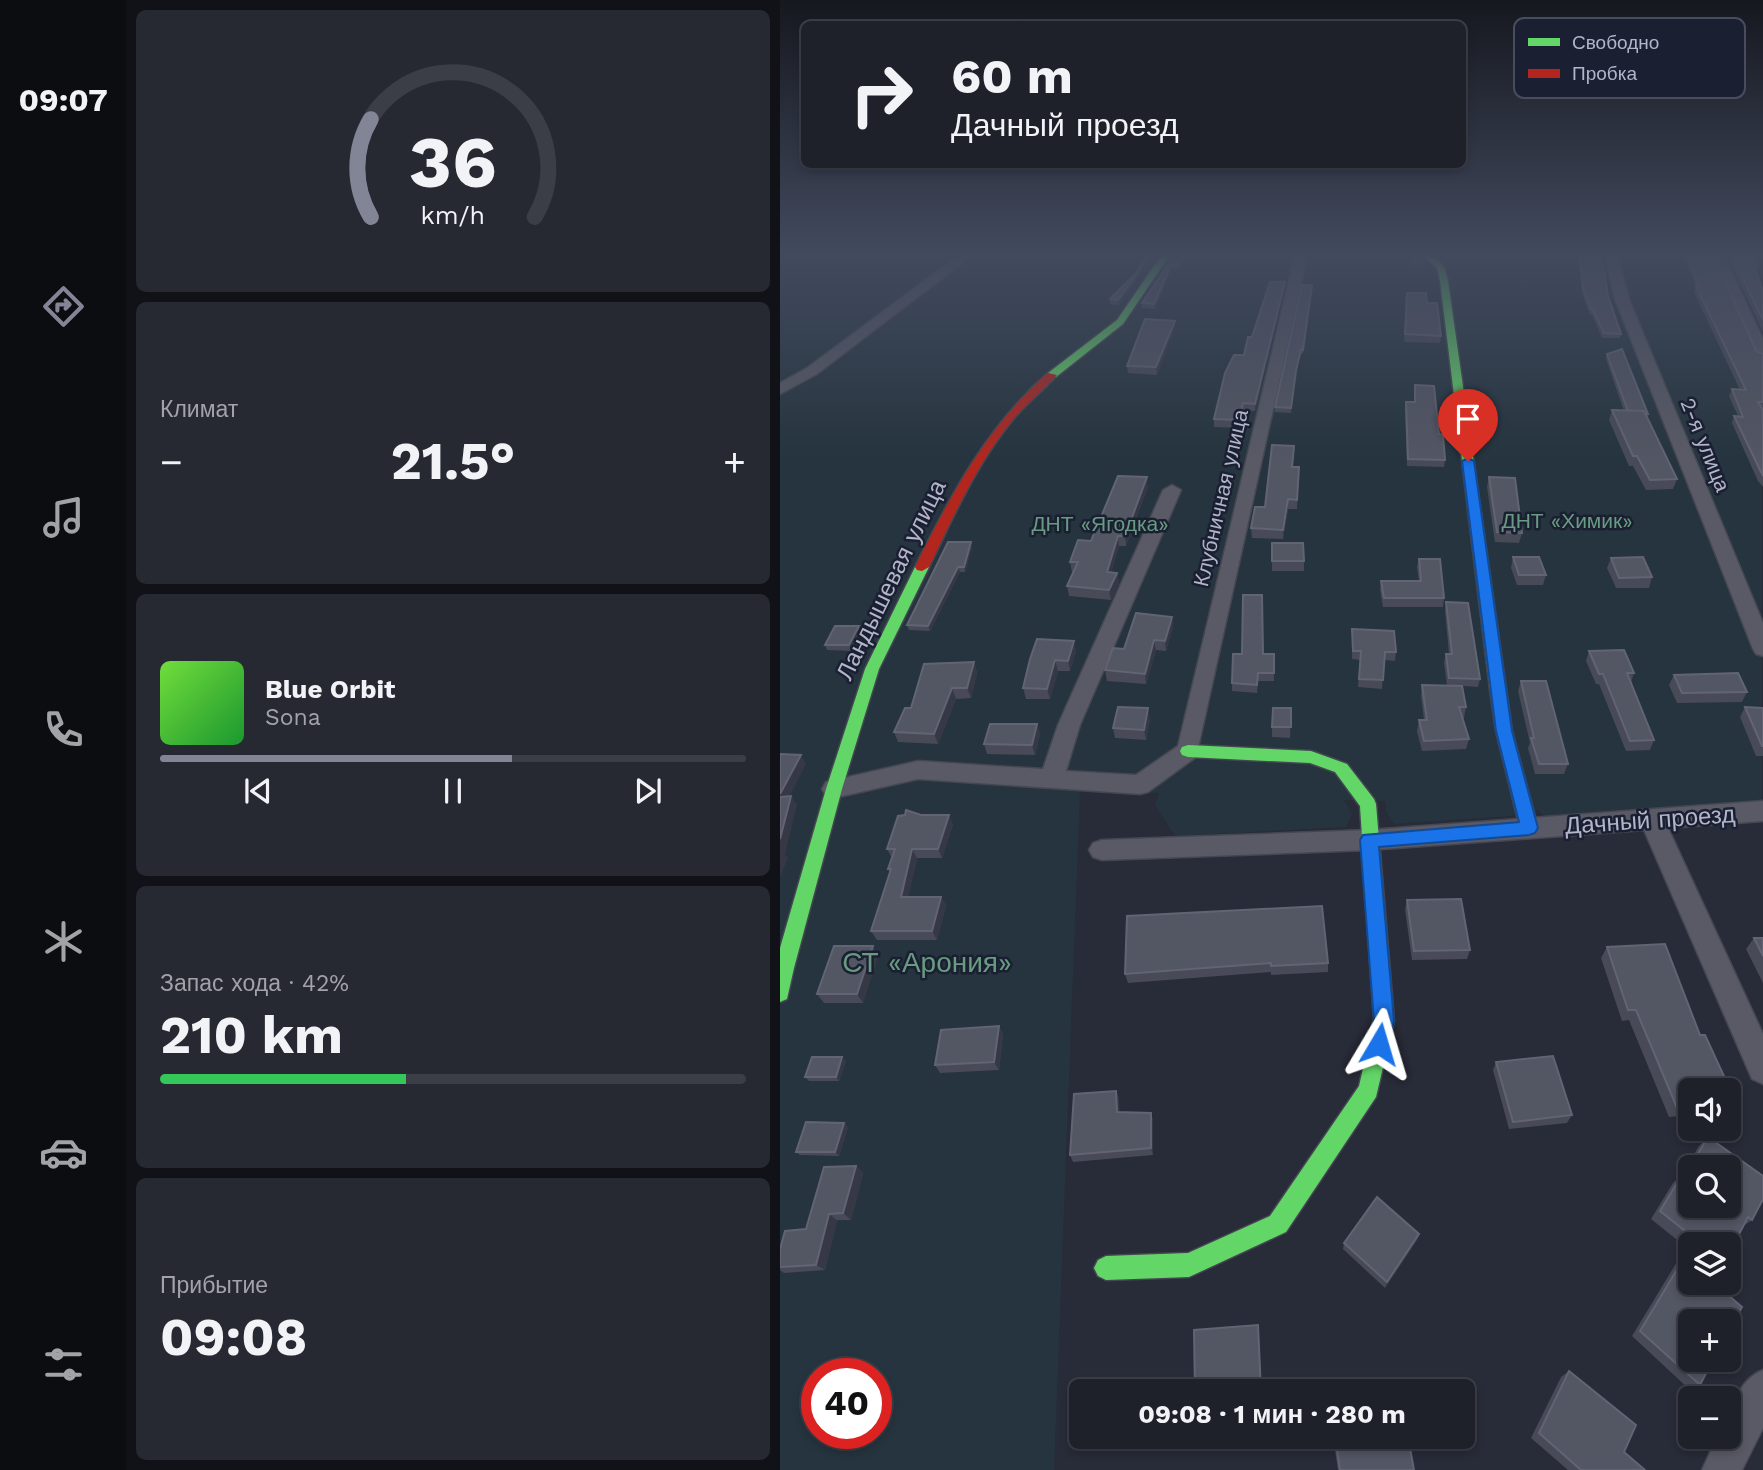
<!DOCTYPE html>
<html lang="ru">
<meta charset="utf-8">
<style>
body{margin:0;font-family:"Work Sans",sans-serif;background:#262832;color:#f1f3f6;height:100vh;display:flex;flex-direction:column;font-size:26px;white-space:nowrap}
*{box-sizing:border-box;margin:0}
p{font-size:23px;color:#a1a3a8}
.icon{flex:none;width:38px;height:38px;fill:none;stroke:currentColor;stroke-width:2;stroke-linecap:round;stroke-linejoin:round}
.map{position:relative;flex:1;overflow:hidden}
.sheet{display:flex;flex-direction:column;gap:10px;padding:10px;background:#101217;width:654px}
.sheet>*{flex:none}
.top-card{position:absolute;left:21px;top:21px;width:665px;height:147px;border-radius:10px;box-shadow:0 4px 10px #0003,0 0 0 2px #3c3e47;background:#1e202a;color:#f1f3f6;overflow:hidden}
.controls{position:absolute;left:898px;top:1078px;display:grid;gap:14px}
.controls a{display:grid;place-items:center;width:63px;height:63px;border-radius:10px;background:#1e202a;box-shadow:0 4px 10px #0003,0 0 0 2px #3c3e47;font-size:35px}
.speed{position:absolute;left:21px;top:1358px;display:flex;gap:14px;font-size:35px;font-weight:700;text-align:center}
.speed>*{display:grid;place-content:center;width:91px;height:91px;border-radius:50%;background:#1e202a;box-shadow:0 4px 10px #0003,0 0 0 2px #3c3e47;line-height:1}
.speed .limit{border:10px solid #d22;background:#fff;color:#111}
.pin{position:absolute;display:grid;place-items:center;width:60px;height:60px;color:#fff;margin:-72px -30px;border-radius:50% 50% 50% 0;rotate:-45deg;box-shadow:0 0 7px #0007}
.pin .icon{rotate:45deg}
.me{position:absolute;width:77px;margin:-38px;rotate:7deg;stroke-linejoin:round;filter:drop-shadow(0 0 5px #0008)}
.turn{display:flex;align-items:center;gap:24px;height:147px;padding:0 35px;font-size:32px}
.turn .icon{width:91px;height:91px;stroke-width:2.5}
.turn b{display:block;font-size:49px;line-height:60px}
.big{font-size:52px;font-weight:700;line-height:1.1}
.sheet .card{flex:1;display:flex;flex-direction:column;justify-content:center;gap:10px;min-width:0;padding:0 24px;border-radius:10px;background:#262832}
.sheet .dial{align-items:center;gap:0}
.dial svg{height:182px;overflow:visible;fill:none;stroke:#3c3e47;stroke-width:7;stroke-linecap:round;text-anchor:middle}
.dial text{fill:#f1f3f6;stroke:none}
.song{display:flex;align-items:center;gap:21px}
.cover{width:84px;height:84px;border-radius:10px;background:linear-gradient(135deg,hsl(100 70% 55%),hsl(130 70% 35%))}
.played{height:7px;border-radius:4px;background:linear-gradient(90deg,#828596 60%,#3c3e47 60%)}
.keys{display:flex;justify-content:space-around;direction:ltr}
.heat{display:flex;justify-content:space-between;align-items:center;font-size:38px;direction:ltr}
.charge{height:10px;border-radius:5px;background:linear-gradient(90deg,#34c759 42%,#3c3e47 0)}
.trip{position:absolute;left:289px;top:1379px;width:406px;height:70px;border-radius:10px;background:#1e202a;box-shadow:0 4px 10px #0003,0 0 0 2px #3c3e47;font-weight:700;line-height:70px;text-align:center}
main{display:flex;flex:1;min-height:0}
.menu{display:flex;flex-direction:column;width:126px;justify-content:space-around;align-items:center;background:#0c0d11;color:#a1a3a8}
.menu .icon{width:49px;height:49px}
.menu .current{color:#828596}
.menu b{font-size:32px;color:#f1f3f6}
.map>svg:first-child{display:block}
.green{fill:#25343e;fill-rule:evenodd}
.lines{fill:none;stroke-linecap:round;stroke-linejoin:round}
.street-casing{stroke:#444751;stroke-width:3}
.fast-casing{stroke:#444751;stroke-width:3}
.jam-casing{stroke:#444751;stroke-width:3}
.street{fill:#595a65;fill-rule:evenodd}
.fast{fill:#63d668;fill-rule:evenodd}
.jam{fill:#b3261e;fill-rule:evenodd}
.wall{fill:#484a57}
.shaded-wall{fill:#363945}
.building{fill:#535663;stroke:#626473;stroke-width:2}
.route{fill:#1a73e8;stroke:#114b97;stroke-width:2}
.labels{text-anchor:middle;stroke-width:5;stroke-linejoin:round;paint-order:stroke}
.far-street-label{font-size:21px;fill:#b2b5c9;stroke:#1b1f32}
.far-park-label{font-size:21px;fill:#689b81;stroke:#1b1f32}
.street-label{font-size:24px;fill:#b2b5c9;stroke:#1b1f32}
.near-park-label{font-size:28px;fill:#689b81;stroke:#1b1f32}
.key{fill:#1b1f32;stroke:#484c5f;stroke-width:2}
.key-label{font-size:19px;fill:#b2b5c9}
</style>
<main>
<nav class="menu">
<b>09:07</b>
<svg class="icon current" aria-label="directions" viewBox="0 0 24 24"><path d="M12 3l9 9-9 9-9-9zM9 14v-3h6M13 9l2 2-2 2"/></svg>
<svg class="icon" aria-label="music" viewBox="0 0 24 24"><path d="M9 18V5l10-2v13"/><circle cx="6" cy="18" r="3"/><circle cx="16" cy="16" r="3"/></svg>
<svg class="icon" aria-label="phone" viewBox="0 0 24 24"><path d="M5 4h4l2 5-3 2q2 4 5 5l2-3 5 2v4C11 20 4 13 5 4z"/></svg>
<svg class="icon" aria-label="climate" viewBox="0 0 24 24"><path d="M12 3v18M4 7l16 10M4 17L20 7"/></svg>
<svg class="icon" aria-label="car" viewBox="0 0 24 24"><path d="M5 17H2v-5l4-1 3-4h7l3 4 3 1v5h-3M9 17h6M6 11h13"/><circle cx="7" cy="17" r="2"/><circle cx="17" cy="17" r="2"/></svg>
<svg class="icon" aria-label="filters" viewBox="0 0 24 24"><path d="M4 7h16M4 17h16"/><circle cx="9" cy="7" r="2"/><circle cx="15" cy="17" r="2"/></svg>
</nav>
<section class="sheet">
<div class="card dial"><svg viewBox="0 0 100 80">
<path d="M14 69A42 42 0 1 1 86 69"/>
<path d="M14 69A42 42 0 0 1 14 26" stroke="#828596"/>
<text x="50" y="56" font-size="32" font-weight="700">36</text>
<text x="50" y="72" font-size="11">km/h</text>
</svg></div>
<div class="card"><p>Климат</p>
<div class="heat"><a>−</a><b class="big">21.5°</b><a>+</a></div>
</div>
<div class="card">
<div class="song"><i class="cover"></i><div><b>Blue Orbit</b><p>Sona</p></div></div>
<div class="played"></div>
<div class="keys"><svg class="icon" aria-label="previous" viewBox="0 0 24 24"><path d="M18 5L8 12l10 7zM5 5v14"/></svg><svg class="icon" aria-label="pause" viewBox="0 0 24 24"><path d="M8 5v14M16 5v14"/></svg><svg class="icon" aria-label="next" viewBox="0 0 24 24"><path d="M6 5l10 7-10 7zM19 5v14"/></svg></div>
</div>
<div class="card"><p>Запас хода · 42%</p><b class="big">210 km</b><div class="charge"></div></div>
<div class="card"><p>Прибытие</p><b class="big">09:08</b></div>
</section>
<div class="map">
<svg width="983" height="1470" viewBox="0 0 983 1470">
<rect width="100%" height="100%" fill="#282b38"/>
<path class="green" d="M0,256H982V807L767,819L758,810L731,816L614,824L606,812L605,801L564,800L572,814L566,827L395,836L375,805L379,793L300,791L274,1470H0ZM37,1374H96V1433H37Z"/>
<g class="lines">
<g class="street-casing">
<g id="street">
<path d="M178,256H191L37,374L0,394V383L27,368Z"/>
<path d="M515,256H527L416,757L368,792L360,794L138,779L54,798L46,796L42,789L46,782L138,761L263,769L278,725L383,490L392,485L401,490L300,725L286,771L356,775L398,746Z"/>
<path d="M825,256H837L849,299L983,623V656L976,654L973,649L835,299Z"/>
<path d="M932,256H944L983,339V360L976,356Z"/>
<path d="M983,801V821L888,828L983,1034V1084L972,1079L864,830L589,850L322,860L313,857L309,850L313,843L322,840L589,830Z"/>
<path d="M983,1370V1428L962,1470H922L937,1437H948C948,1412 958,1380 983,1370Z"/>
</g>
</g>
<g class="fast-casing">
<g id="fast">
<path d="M381,256H389L343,324L276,377H268V373L337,320Z"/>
<path d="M643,256C659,255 665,266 668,281L726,689L718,694L710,689L660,281L657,268Z"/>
<path d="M142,563L149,567L99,669L62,789L14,968L7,999L0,1002V948L46,789L85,669L135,567Z"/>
<path d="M408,745L531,751L567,764L594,799L596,804L614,1021L596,1097L506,1232L409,1277L326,1280L318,1276L314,1268L318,1260L326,1256L408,1253L490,1216L579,1086L594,1021L580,806L555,772L530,763L408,757L402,755L400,751L402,747Z"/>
</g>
</g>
<g class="jam-casing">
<g id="jam">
<path d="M268,373L277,375C264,390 248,402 235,417C198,461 174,515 149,567L142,571L137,570L135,567C171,495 207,426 268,373Z"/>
<path d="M718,684L726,689L732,731L758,828L755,833L749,835L743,833L740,828L716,731L710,689Z"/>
</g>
</g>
<use href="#street" class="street"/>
<use href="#fast" class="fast"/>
<use href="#jam" class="jam"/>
</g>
<g class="wall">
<path d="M394,256H406L400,269H392L375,309L362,308V303Z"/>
<path d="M630,256H639L644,261V265H632Z"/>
<path d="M800,256L828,296L841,334L840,338H822L812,315H810L802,293L799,261Z"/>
<path d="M904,256H934L976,351L983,354V487L978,481L952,423L954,416H958L949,396L952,389L960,390L914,292L916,287Z"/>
<path d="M947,256H974V258L977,267L976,271L983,291V332Z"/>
<path d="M357,272L339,305L330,304V299Z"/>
<path d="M505,282L504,289L475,411H463L459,428L434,427V419L472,337Z"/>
<path d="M532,290L523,354H521L515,376L511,413L495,412V407Z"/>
<path d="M626,300L647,303L661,336L660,343L624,342Z"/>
<path d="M395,321V328L377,375L348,373L347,366Z"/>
<path d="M827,354L868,414L867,418L897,479L893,489L866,490L853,466H849L829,420L832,410L844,411L826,359Z"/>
<path d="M635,385L659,434L665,460L664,467L627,466L625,409L626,402H634Z"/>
<path d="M514,446L513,467H519L517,509H508L503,539L472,538L471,528L485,507Z"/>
<path d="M709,477L742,533L739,543L715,542L707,487Z"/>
<path d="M368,487L346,546H339L331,572L337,573L339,583L331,600L289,596L287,586L293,572H292L290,562Z"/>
<path d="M492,543L524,561V571H492Z"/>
<path d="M192,548L185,572H180L150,631L129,630L127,625Z"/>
<path d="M733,557L766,575L763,585H737L731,568Z"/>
<path d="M831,558L872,577L869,588H836L827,568Z"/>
<path d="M639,559L664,598L663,607H603L600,590L601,581H639L637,567Z"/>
<path d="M666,602L700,679L698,687L683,686L686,707L684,718H682L689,739L686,749L642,751L637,731L639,720H644L641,696L642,685L667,686L664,662L666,654H669L665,610Z"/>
<path d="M392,617L393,627L386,651L376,650L366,684L327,681L325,670L344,649Z"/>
<path d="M79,626L81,631L71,651L47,650L45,645Z"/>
<path d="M572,629L616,652L615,661L604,660L602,689L578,687L580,660L572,659Z"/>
<path d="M296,651L290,671H278L270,699H246L243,688L250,659Z"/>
<path d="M809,651L854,673L851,682L874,740L870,750L846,751L819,684H816L806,661Z"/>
<path d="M494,654V681H478L477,693L452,691V683Z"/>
<path d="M194,662L197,673L191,698L176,699L158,744L118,742L114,732L131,708Z"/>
<path d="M894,675L967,692L962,702L897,703L889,685Z"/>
<path d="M741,681L788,764L784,774H755L748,748L750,743L738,691Z"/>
<path d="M965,707L983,708V756H976L960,717Z"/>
<path d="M511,708L510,738L492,737V727Z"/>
<path d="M370,719L366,740L335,738L333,728Z"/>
<path d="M257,724L260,734L255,755L207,754L204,744Z"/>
<path d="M173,824L162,858H137L128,897H161L166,906L157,940H97L91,931L110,872L108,869L112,858L107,849Z"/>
<path d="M627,900L690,950L687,959L632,960L625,909Z"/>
<path d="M347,916L548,963V972L491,975V972L348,983L345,974Z"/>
<path d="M974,938H983V983L966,949Z"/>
<path d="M885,944L920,1035H925L955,1100L948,1107V1090H910V1115L889,1117L849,1020L842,1021L821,958L827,947Z"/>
<path d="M98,955L83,1003H44L37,994Z"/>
<path d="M219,1026L223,1035L219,1070L160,1073L155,1065Z"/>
<path d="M66,1061L59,1081H29L25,1077Z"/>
<path d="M716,1062L792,1115L787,1123L729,1129L713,1070Z"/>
<path d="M336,1091L339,1099V1112L371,1113L373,1121V1155L293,1162L290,1155Z"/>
<path d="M68,1127L59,1156L20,1155L16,1152Z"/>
<path d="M928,1137L972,1220L963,1226L948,1244H910V1283L920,1385L909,1389L852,1336L906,1247L871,1219L893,1183L902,1175L919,1146Z"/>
<path d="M76,1166L83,1173L71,1220H57L45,1270L4,1273L0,1270V1249L26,1229Z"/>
<path d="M639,1234L637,1240L605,1288L563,1249L564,1243Z"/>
<path d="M789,1371L844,1452L865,1470H788L751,1438L781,1377Z"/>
<path d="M553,1437H628L634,1470H558Z"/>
</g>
<g class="shaded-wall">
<path d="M370,256H373L339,305L338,300Z"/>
<path d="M403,256H406L400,269L399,265Z"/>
<path d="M391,265L392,269L375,309L374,304Z"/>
<path d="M505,282L504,289L475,411V404Z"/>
<path d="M395,321V328L377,375L376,367Z"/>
<path d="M463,403V411L459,428V420Z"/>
<path d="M367,477L368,487L346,546L345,536Z"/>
<path d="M508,499V509L503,539V530Z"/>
<path d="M338,536L339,546L329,582L327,572Z"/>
<path d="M191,542L192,548L185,572L184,567Z"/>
<path d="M178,567L180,572L150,631L148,626Z"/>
<path d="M337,573L339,583L331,600L329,590Z"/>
<path d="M392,617L393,627L386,651L385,641Z"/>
<path d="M79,626L81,631L71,651L69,645Z"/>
<path d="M374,640L376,650L366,684L365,674Z"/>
<path d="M294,641L296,651L290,671L288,661Z"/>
<path d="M275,660L278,671L270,699L267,689Z"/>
<path d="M194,662L197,673L191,698L187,688Z"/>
<path d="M172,688L176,699L158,744L154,734Z"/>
<path d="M368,708L370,719L366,740L364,730Z"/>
<path d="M257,724L260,734L255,755L252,745Z"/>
<path d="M21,755L26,764L4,807L0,800V794Z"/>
<path d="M11,796L17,805L5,854L8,858L0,877V839Z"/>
<path d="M169,815L173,824L162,858L158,849Z"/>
<path d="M132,849L137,858L126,906L121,897Z"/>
<path d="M161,897L166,906L157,940L152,931Z"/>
<path d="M93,946L98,955L83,1003L77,994Z"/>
<path d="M219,1026L223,1035L219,1070L214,1062Z"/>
<path d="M62,1057L66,1061L59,1081L56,1077Z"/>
<path d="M336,1091L339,1099L340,1119L337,1112Z"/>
<path d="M371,1113L373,1121V1155L371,1148Z"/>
<path d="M64,1123L68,1127L59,1156L55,1152Z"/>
<path d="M76,1166L83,1173L71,1220L63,1213Z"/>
<path d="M49,1214L57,1220L45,1270L36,1265Z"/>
<path d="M639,1234L637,1240L605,1288L607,1282Z"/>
</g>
<g class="building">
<path d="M365,256H370L338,300L330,299L357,272Z"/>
<path d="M394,256H403L399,265H391L374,304L362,303Z"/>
<path d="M631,256H639L644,261H632Z"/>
<path d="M800,256L822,258L828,296L841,334L824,333L813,310H811L803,289Z"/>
<path d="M908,256H934L976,351L983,354V402H978L983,410V476L954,416L963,417L952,389L966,390L916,286H919Z"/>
<path d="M952,256H973L977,267L974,266L983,291V320Z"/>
<path d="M490,282H505L475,404L463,403L459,420L434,419L445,373L454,355H464L468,337H472Z"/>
<path d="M522,285H532L523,350L521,349L516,371L511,408L495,407Z"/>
<path d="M627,293H646L647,303H657L661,336L625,334Z"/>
<path d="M365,319L395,321L376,367L347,366Z"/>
<path d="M842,349L868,414H865L864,411H848L827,354Z"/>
<path d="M635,385L654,386L659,434L663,435L665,460L628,459L626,402H635Z"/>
<path d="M832,410L864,411L897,479L870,480L857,456H853Z"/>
<path d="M492,445L514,446L512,467H519L517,500L508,499L503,530L471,528L475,507H485Z"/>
<path d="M338,476L367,477L345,536H338L327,572L337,573L329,590L287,586L298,562H290L298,540L311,541Z"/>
<path d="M709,477L735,478L742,533L717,532Z"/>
<path d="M168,542H191L184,567H178L148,626L127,625Z"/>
<path d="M492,543H523L524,561H492Z"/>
<path d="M733,557H759L766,575H739Z"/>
<path d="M863,557L872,577L839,578L831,558Z"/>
<path d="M639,559H660L664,598H604L601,581H641Z"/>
<path d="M463,595H482L483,654H494V673H478L477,685L452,683L453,654H462Z"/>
<path d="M666,602L688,603L700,679L669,678L666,654H672Z"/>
<path d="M356,613L392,617L385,641L374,640L365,674L325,670L333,648L344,649Z"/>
<path d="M55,626H79L69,645H45Z"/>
<path d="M572,629L614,631L616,652H605L603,680L579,679L581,651H573Z"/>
<path d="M257,639L294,641L288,661L275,660L267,689L243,688L250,659Z"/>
<path d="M844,650L854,673H847L874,740L850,741L823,674H819L809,651Z"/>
<path d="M194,662L187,688H172L154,734L114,732L125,708H131L144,664Z"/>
<path d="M958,673L967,692L902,693L894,675Z"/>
<path d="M741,681H766L788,764H759L751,738H754Z"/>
<path d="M642,685L682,686L686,707H679L689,739L644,741L639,720H647Z"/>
<path d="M338,707L368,708L364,730L333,728Z"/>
<path d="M965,707L983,708V746H982Z"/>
<path d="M493,708H511V727H492Z"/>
<path d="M210,724H257L252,745L204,744Z"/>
<path d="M0,754L21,755L0,794Z"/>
<path d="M11,796L0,839V797Z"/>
<path d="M126,810L141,815H169L158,849H132L121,897H161L152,931H91L111,869H108L115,849H107L118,816L125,815Z"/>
<path d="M681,899L690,950L634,951L627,900Z"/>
<path d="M542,906L548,963L491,966V963L345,974L347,916Z"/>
<path d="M974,938H983V956Z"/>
<path d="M885,944L920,1035H925L955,1100L948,1101V1090H910V1106L897,1108L856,1010H848L827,947Z"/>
<path d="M54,946H93L77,994H37Z"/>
<path d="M219,1026L214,1062L155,1065L161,1030Z"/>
<path d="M773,1056L792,1115L733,1122L716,1062Z"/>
<path d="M32,1057H62L56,1077H25Z"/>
<path d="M336,1091L337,1112L371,1113V1148L290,1155L294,1094Z"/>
<path d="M26,1122L64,1123L55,1152H16Z"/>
<path d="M928,1137L983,1176V1199L972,1220L968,1217L948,1255V1244H912L915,1239L880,1211L902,1175L905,1177L910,1168V1206H948V1167H910Z"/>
<path d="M76,1166L63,1213L49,1214L36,1265L0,1267V1249L5,1231L26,1229L44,1167Z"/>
<path d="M597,1197L639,1234L607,1282L564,1243Z"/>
<path d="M910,1248V1283H934L962,1307L948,1332V1321H910V1360H933L920,1385L860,1331Z"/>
<path d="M478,1325L481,1391H415L414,1330Z"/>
<path d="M789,1371L856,1425L844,1452L865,1470H801L759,1433Z"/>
<path d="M555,1437H628L634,1470H560Z"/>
</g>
<linearGradient id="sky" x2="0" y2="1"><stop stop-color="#16181f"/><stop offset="0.55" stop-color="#424a5e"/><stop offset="1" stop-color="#424a5e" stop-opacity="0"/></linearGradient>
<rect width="983" height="462" fill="url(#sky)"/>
<path class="route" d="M688,458L694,461L732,731L758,828L755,833L749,835L599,847L614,1021L606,1051L599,1054L591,1051L588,1044L594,1021L580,840L583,835L739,822L716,731L682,461Z"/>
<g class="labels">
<g class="far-street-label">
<text transform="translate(925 445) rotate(68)" y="7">2-я улица</text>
<text transform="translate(441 498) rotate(-77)" y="7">Клубничная улица</text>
</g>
<g class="far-park-label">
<text x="787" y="528">ДНТ «Химик»</text>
<text x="320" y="531">ДНТ «Ягодка»</text>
</g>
<g class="street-label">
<text transform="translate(111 580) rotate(-64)" y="8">Ландышевая улица</text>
<text transform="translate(870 820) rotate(-4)" y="8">Дачный проезд</text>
</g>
<g class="near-park-label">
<text x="147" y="972">СТ «Арония»</text>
</g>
</g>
<rect x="734" y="18" width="231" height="80" rx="10" class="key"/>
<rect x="748" y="38" width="32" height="8" fill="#63d668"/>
<rect x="748" y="69" width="32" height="9" fill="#b3261e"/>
<g class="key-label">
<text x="792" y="49">Свободно</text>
<text x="792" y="80">Пробка</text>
</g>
</svg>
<div class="controls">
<a><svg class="icon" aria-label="sound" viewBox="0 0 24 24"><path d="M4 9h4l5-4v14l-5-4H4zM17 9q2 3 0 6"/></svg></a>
<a><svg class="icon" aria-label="search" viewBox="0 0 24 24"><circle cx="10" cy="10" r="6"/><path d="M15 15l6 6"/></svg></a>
<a><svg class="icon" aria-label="layers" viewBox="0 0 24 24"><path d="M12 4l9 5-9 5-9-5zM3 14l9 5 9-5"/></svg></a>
<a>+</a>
<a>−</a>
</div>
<div class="speed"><div class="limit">40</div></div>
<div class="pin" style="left:688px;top:461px;background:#d93025"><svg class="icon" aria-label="arrive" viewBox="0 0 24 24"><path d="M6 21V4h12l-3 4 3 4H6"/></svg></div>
<svg class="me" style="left:599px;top:1044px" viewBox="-20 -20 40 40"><path d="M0-17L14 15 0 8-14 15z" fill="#1a73e8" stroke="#fff" stroke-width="4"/></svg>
<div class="trip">09:08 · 1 мин · 280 m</div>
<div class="top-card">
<div class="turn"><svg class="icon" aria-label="right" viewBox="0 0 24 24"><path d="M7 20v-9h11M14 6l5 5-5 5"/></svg><div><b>60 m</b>Дачный проезд</div></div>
</div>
</div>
</main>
